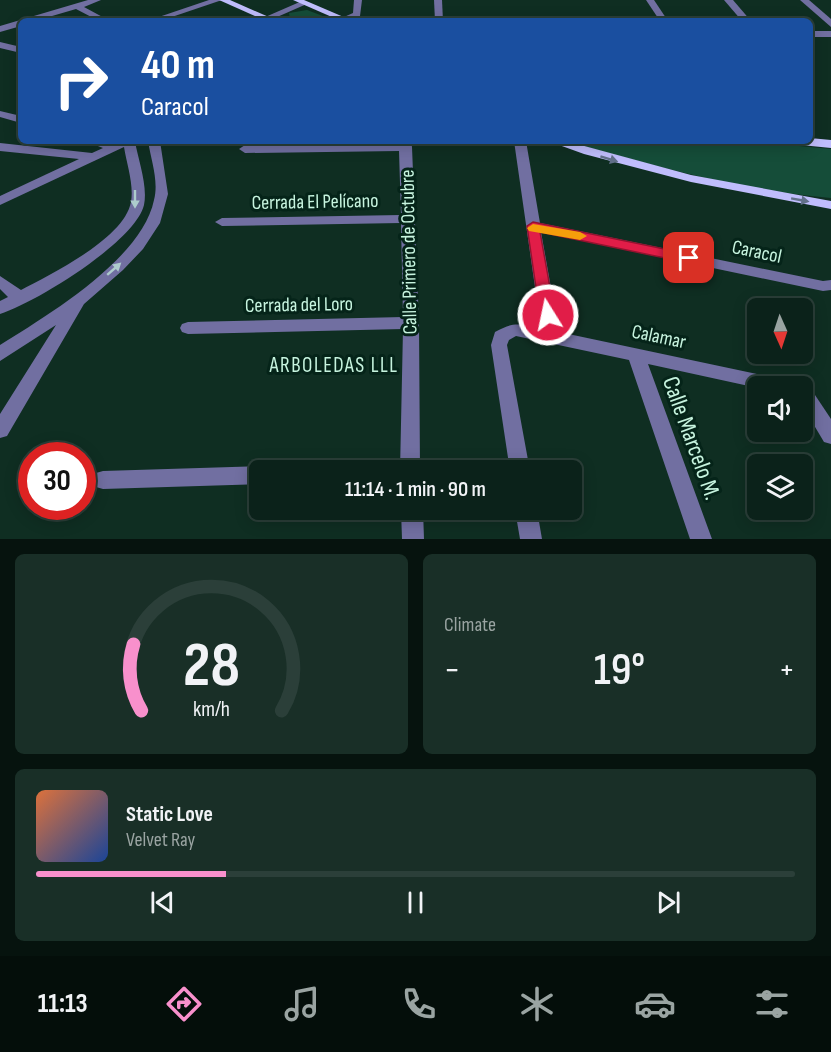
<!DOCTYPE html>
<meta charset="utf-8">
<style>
body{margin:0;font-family:"Sofia Sans Condensed",sans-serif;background:#192f27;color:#f1f3f6;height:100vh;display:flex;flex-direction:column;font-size:22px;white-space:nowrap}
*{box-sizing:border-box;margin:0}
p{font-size:20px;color:#9aa4a2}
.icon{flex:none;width:33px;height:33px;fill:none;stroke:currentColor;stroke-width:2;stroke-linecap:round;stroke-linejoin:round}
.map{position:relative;height:539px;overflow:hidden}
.details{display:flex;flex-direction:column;gap:15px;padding:15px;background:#06130e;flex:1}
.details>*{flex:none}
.guide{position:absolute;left:18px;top:18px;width:795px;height:126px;border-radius:9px;box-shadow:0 3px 15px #0003,0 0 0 2px #2b3f39;background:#1a4fa0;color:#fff;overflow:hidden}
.needle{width:39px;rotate:177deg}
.tools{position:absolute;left:747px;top:298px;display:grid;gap:12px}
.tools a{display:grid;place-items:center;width:66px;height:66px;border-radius:9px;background:#0b221a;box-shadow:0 3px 15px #0003,0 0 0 2px #2b3f39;font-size:30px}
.speed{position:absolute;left:18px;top:442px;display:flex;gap:12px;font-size:30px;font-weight:700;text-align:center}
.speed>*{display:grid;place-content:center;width:78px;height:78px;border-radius:50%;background:#0b221a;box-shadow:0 3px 15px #0003,0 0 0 2px #2b3f39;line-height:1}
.speed .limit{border:9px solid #d22;background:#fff;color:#111}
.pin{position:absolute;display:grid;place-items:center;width:51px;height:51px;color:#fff;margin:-26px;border-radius:12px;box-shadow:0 3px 9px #0006}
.me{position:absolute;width:66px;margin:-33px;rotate:350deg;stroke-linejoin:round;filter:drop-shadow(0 0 4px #0008)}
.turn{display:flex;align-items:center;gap:21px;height:126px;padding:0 24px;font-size:27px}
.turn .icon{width:78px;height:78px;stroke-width:2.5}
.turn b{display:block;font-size:42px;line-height:51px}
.big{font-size:45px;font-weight:600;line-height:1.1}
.details .tile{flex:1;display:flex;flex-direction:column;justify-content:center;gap:9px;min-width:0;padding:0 21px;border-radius:9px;background:#192f27}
.details .dial{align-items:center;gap:0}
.dial svg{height:156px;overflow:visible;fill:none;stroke:#2b3f39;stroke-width:7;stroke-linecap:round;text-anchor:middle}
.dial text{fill:#f1f3f6;stroke:none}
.song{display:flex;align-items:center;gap:18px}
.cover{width:72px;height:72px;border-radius:9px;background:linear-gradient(135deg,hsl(20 70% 55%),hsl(220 70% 35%))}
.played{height:6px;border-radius:3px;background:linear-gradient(90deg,#f890cc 25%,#2b3f39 25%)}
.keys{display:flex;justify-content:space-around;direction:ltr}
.heat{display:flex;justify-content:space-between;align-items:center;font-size:33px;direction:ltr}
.details .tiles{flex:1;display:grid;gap:15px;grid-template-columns:1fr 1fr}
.tile:last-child{grid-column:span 2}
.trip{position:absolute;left:249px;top:460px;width:333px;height:60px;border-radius:9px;background:#0b221a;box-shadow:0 3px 15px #0003,0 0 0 2px #2b3f39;font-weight:600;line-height:60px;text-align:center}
.menu{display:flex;height:96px;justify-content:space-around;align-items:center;background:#040e0a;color:#9aa4a2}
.menu .icon{width:42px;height:42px}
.menu .selected{color:#f890cc}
.menu b{font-size:27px;color:#f1f3f6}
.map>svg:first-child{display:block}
.green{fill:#154d39}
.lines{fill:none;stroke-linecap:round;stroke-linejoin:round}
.minor{fill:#716fa1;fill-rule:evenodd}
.major{fill:#bfbdfc;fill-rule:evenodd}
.oneway{fill:#62708a}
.oneway2{fill:#adcccc}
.route{fill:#e11d48;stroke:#92132f;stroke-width:1.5}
.slow{fill:#f59e0b}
.labels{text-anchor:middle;stroke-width:6;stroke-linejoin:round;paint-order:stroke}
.street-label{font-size:20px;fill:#c7f4df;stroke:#052419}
.neighbourhood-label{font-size:21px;letter-spacing:1.5px;fill:#c7f4df;stroke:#052419}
.near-street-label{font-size:24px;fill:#c7f4df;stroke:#052419}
</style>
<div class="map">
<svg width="831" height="539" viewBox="0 0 831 539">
<rect width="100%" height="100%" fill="#0f2e22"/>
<g class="green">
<path d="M307,10L328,18V21L290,19L289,13Z"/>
<path d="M566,141H747L831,149V198C740,190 653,166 566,141Z"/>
</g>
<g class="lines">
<g class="minor">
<path d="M88,0H101L84,7L110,21H99L76,9L35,21H21V26L0,32V26Z"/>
<path d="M209,0H222L160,21H147Z"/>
<path d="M354,0H362L360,16L347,21H335L353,13Z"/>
<path d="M434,0H442L443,21H435Z"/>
<path d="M646,0H654L668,21H660Z"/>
<path d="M724,0H733L751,21H742Z"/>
<path d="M800,0H809L831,19V27Z"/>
<path d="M302,1L309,3L268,21H256Z"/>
<rect x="810" y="31" width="21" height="6"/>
<path d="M0,42L21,47V53L0,48Z"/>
<path d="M0,111L21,116V123L0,117Z"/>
<path d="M85,141L113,144L118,141H135C138,160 148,185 144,205C135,242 35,303 0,314V301L8,297L0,289V276L21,290C51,274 124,239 131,202C134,185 127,165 124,147L0,205V196L79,159L0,151V143L92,153L103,148Z"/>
<path d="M148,141H160L168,194L160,223L143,249L123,270L84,304L7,436L0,438V414L56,325L0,361V345C48,315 142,259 154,200C159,181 151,160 148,141Z"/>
<path d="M399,141H411L412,147L419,323L420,471H400L403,329L188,334L182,332L180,328L182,324L188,322L403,317L401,223L222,226L215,222L222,218L401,215L399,151L245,153L239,149L245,145L399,144Z"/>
<path d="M514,141H526L540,223L823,281L831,280V290L823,291L541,232L559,332L794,382L797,387L758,388L648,364L712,539H690L629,360L516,336L509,340L507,345L530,471H510L491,345L495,332C515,321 520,324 541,329Z"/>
<path d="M802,389L815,395L831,419V444L824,442L802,405Z"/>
<path d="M260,466L268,471H260V484L103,489L96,487L93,480L96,473L103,471Z"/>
<path d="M401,510H423L424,539H402Z"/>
<path d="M515,510H537L542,539H520Z"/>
</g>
<g class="major">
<path d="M219,0H230L278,21H266Z"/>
<path d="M293,0H304L353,21H341Z"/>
<path d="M810,138L831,140V148L801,145L795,141H810Z"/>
<path d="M548,141H566L691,175L831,201V209L691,182L584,154Z"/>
</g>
</g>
<defs><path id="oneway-solid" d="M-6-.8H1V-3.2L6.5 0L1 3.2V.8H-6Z" transform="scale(1.5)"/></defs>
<g class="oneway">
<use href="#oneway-solid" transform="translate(609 159) rotate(17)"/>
<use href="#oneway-solid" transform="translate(800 200) rotate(10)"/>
</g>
<g class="oneway2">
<use href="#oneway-solid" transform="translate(135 199) rotate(90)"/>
<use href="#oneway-solid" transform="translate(114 269) rotate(-41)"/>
</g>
<path class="route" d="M533,222L689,254L696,258L689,263L540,232L555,315L548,320L540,315L527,226Z"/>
<path class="slow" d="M533,224L580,232L587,236L580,240L529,231L527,228Z"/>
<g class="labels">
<g class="street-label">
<text transform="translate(315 201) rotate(-1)" y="7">Cerrada El Pelícano</text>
<text transform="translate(757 251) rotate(12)" y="7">Caracol</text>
<text transform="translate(408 252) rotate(-91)" y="7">Calle Primero de Octubre</text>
<text transform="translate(299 304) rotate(-1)" y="7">Cerrada del Loro</text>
<text transform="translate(659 336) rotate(12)" y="7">Calamar</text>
</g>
<g class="neighbourhood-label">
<text x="334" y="372">ARBOLEDAS LLL</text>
</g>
<g class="near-street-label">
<text transform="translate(692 438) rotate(70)" y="8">Calle Marcelo M.</text>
</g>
</g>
</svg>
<div class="tools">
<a><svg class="needle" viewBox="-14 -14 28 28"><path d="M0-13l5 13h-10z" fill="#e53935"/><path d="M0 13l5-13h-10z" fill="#9aa4a2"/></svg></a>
<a><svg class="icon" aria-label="sound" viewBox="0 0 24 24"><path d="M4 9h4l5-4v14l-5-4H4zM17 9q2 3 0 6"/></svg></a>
<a><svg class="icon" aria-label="layers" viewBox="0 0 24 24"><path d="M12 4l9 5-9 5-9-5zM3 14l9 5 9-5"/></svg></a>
</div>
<div class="speed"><div class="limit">30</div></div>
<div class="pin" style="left:689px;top:258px;background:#d93025"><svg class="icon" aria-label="arrive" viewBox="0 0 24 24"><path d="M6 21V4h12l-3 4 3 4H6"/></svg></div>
<svg class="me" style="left:548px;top:315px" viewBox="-20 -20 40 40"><circle r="17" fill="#e11d48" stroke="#fff" stroke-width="3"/><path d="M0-11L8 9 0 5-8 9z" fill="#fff"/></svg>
<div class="trip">11:14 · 1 min · 90 m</div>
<div class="guide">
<div class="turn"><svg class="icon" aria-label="right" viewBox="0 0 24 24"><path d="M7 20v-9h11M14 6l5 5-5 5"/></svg><div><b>40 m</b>Caracol</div></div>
</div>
</div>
<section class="details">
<div class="tiles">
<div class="tile dial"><svg viewBox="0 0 100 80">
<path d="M14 69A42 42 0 1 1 86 69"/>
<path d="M14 69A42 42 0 0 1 10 35" stroke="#f890cc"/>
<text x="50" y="56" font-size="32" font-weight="700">28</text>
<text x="50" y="72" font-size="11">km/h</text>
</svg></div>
<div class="tile"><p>Climate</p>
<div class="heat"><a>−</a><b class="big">19°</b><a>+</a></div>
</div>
<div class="tile">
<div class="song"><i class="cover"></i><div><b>Static Love</b><p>Velvet Ray</p></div></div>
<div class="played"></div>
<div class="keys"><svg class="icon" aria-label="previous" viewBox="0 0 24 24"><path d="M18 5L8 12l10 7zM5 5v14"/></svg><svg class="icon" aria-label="pause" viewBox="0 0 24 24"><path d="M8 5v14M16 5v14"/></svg><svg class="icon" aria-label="next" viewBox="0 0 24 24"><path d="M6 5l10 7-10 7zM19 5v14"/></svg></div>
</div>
</div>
</section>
<nav class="menu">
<b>11:13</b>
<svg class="icon selected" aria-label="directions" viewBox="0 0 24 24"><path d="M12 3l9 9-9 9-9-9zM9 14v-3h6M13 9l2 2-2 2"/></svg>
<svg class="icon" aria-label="music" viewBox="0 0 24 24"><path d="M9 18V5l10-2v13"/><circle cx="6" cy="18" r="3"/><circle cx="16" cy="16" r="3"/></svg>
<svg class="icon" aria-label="phone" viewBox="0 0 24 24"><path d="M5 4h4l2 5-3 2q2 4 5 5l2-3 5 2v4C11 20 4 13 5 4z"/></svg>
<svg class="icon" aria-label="climate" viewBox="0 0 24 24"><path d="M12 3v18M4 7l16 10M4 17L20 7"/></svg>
<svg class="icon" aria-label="car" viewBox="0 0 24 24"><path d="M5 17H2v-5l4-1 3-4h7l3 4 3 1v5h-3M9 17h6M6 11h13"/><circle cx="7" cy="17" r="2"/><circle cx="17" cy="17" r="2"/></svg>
<svg class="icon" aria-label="filters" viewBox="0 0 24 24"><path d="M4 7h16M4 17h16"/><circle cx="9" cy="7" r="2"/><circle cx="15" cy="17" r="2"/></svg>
</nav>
